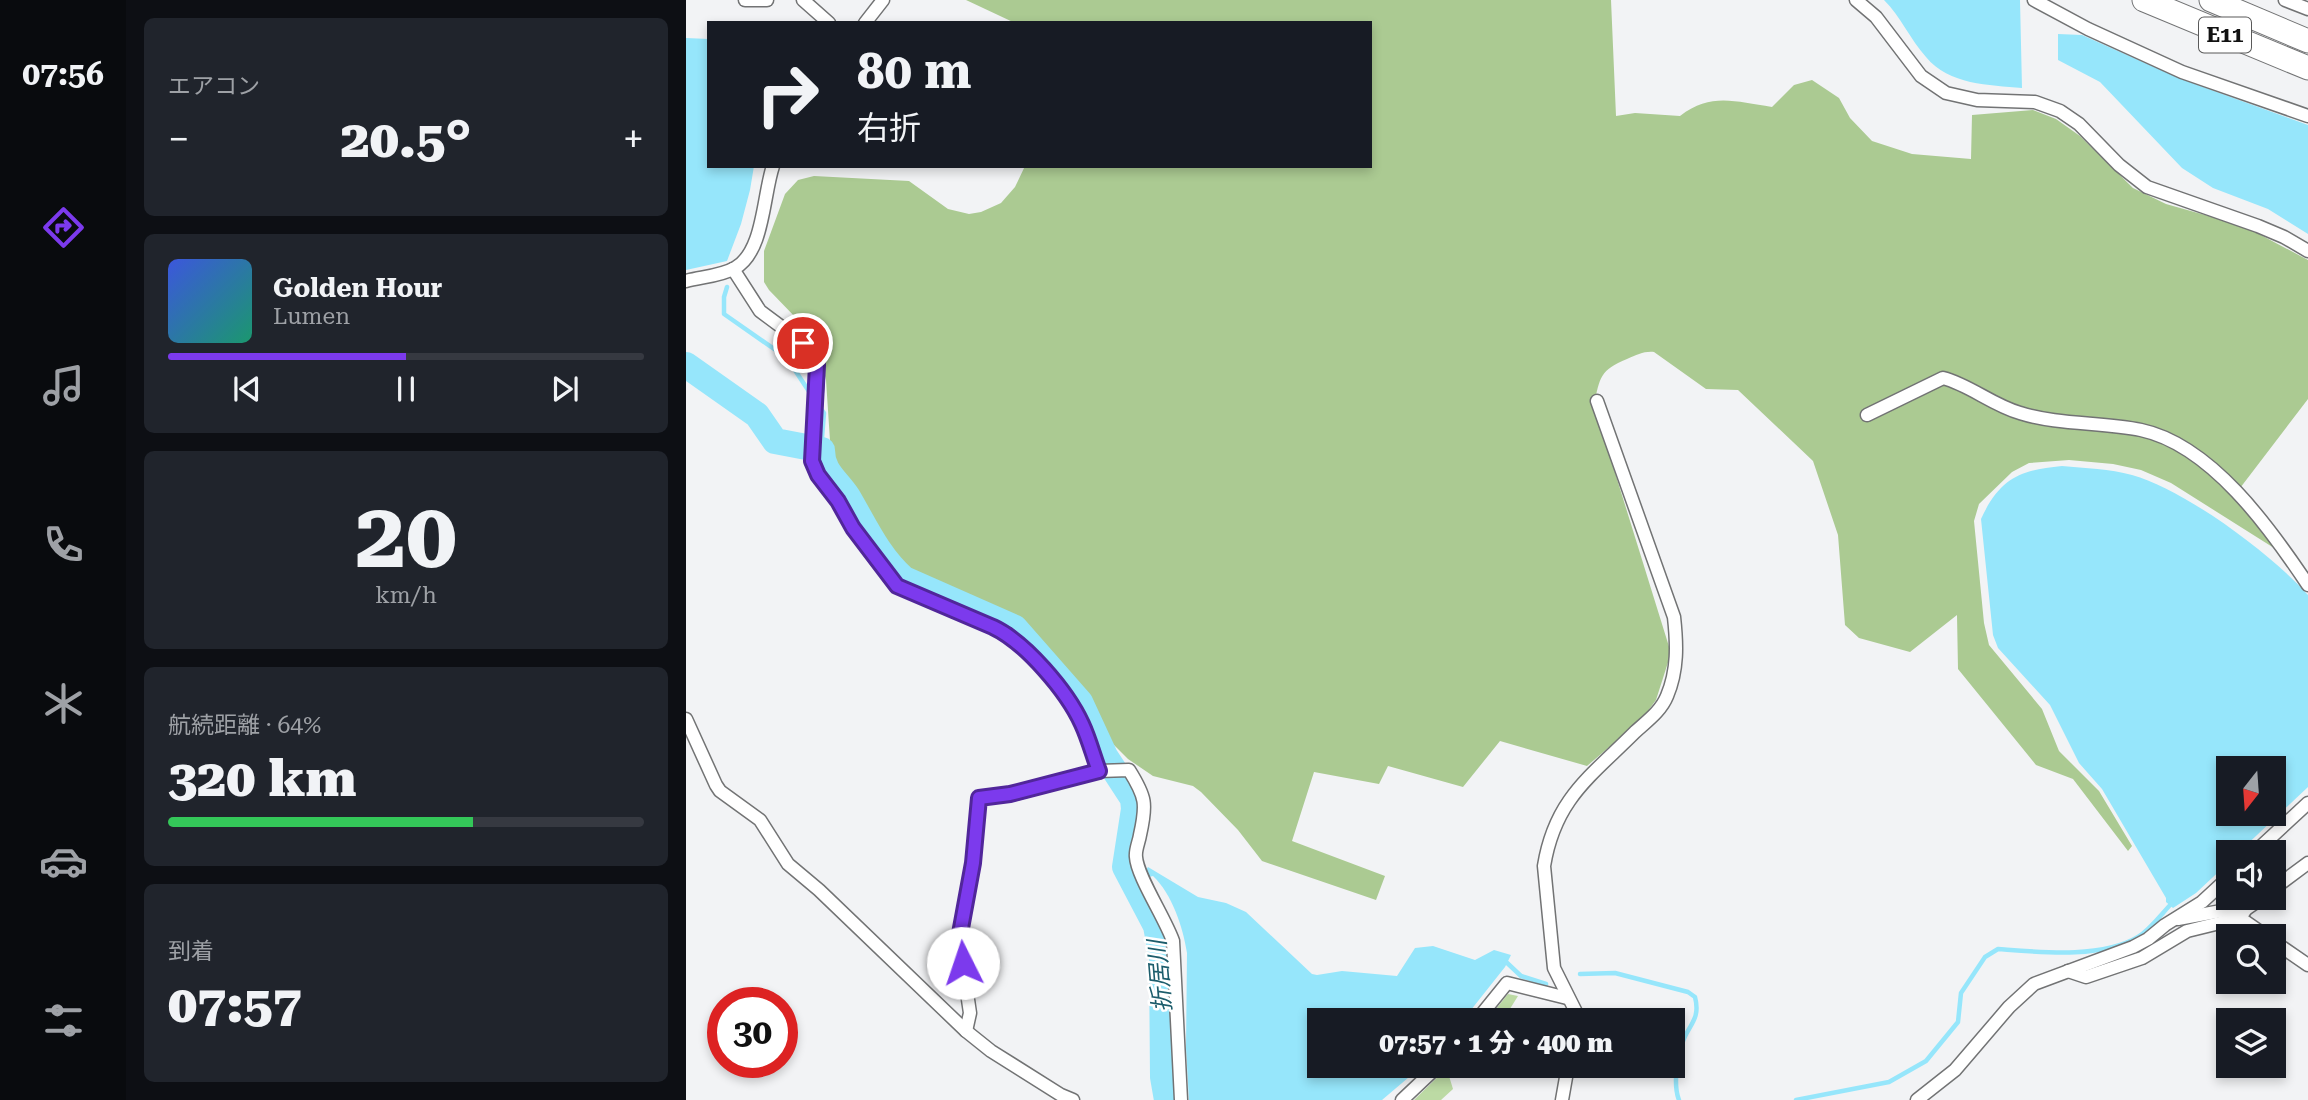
<!DOCTYPE html>
<html lang="ja">
<meta charset="utf-8">
<style>
body{margin:0;font-family:"Roboto Serif","Noto Sans JP",serif;background:#20242c;color:#f1f3f6;height:100vh;display:flex;flex-direction:column;font-size:26px;white-space:nowrap}
*{box-sizing:border-box;margin:0}
p{font-size:23px;color:#9ea1a6}
.icon{flex:none;width:38px;height:38px;fill:none;stroke:currentColor;stroke-width:2;stroke-linecap:round;stroke-linejoin:round}
.map{position:relative;flex:1;overflow:hidden}
.side{display:flex;flex-direction:column;gap:18px;padding:18px;background:#0d0f14;width:560px}
.side>*{flex:none}
.guide{position:absolute;left:21px;top:21px;width:665px;height:147px;border-radius:0px;box-shadow:0 4px 10px #0003;background:#171b24;color:#f1f3f6;overflow:hidden}
.needle{width:46px;rotate:197deg}
.tools{position:absolute;left:1530px;top:756px;display:grid;gap:14px}
.tools a{display:grid;place-items:center;width:70px;height:70px;border-radius:0px;background:#171b24;box-shadow:0 4px 10px #0003;font-size:35px}
.speed{position:absolute;left:21px;top:987px;display:flex;gap:14px;font-size:35px;font-weight:700;text-align:center}
.speed>*{display:grid;place-content:center;width:91px;height:91px;border-radius:50%;background:#171b24;box-shadow:0 4px 10px #0003;line-height:1}
.speed .limit{border:10px solid #d22;background:#fff;color:#111}
.pin{position:absolute;display:grid;place-items:center;width:60px;height:60px;color:#fff;margin:-30px;border:4px solid #fff;border-radius:50%;box-shadow:0 2px 7px #0007}
.me{position:absolute;width:77px;margin:-38px;rotate:356deg;stroke-linejoin:round;filter:drop-shadow(0 0 5px #0008)}
.turn{display:flex;align-items:center;gap:24px;height:147px;padding:0 35px;font-size:32px}
.turn .icon{width:91px;height:91px;stroke-width:2.5}
.turn b{display:block;font-size:49px;line-height:60px}
.big{font-size:52px;font-weight:800;line-height:1.1}
.side .card{flex:1;display:flex;flex-direction:column;justify-content:center;gap:10px;min-width:0;padding:0 24px;border-radius:10px;background:#20242c}
.side .dial{align-items:center;gap:0}
.dial b{font-size:91px;line-height:1}
.song{display:flex;align-items:center;gap:21px}
.cover{width:84px;height:84px;border-radius:10px;background:linear-gradient(135deg,hsl(230 70% 55%),hsl(160 70% 35%))}
.played{height:7px;border-radius:4px;background:linear-gradient(90deg,#7c3aed 50%,#363941 50%)}
.keys{display:flex;justify-content:space-around;direction:ltr}
.heat{display:flex;justify-content:space-between;align-items:center;font-size:38px;direction:ltr}
.charge{height:10px;border-radius:5px;background:linear-gradient(90deg,#34c759 64%,#363941 0)}
.trip{position:absolute;left:621px;top:1008px;width:378px;height:70px;border-radius:0px;background:#171b24;box-shadow:0 4px 10px #0003;font-weight:800;line-height:70px;text-align:center}
main{display:flex;flex:1;min-height:0}
.tab-bar{display:flex;flex-direction:column;width:126px;justify-content:space-around;align-items:center;background:#090b0e;color:#9ea1a6}
.tab-bar .icon{width:49px;height:49px}
.tab-bar .on{color:#7c3aed}
.tab-bar b{font-size:32px;color:#f1f3f6}
.map>svg:first-child{display:block}
.green{fill:#bcdaa4}
.forest{fill:#abca92}
.water{fill:#96e6fb;fill-rule:evenodd}
.lines{fill:none;stroke-linecap:round;stroke-linejoin:round}
.stream{stroke:#96e6fb;stroke-width:4.5}
.river{stroke:#96e6fb;stroke-width:26}
.minor-casing{stroke:#727374;stroke-width:15}
.motorway-casing{stroke:#727374;stroke-width:25}
.minor{stroke:#fff;stroke-width:12}
.motorway{stroke:#fff;stroke-width:23}
.route-casing{stroke:#51269a;stroke-width:18}
.route{stroke:#7c3aed;stroke-width:12}
.labels{text-anchor:middle;stroke-width:5;stroke-linejoin:round;paint-order:stroke}
.shield{fill:#fff;stroke:#595959;stroke-width:2}
.shield-label{font-size:21px;font-weight:bold;fill:#121212}
.water-label{font-size:24px;font-style:italic;fill:#1c5d6c;stroke:#fff}
</style>
<main>
<nav class="tab-bar">
<b>07:56</b>
<svg class="icon on" aria-label="directions" viewBox="0 0 24 24"><path d="M12 3l9 9-9 9-9-9zM9 14v-3h6M13 9l2 2-2 2"/></svg>
<svg class="icon" aria-label="music" viewBox="0 0 24 24"><path d="M9 18V5l10-2v13"/><circle cx="6" cy="18" r="3"/><circle cx="16" cy="16" r="3"/></svg>
<svg class="icon" aria-label="phone" viewBox="0 0 24 24"><path d="M5 4h4l2 5-3 2q2 4 5 5l2-3 5 2v4C11 20 4 13 5 4z"/></svg>
<svg class="icon" aria-label="climate" viewBox="0 0 24 24"><path d="M12 3v18M4 7l16 10M4 17L20 7"/></svg>
<svg class="icon" aria-label="car" viewBox="0 0 24 24"><path d="M5 17H2v-5l4-1 3-4h7l3 4 3 1v5h-3M9 17h6M6 11h13"/><circle cx="7" cy="17" r="2"/><circle cx="17" cy="17" r="2"/></svg>
<svg class="icon" aria-label="filters" viewBox="0 0 24 24"><path d="M4 7h16M4 17h16"/><circle cx="9" cy="7" r="2"/><circle cx="15" cy="17" r="2"/></svg>
</nav>
<section class="side">
<div class="card"><p>エアコン</p>
<div class="heat"><a>−</a><b class="big">20.5°</b><a>+</a></div>
</div>
<div class="card">
<div class="song"><i class="cover"></i><div><b>Golden Hour</b><p>Lumen</p></div></div>
<div class="played"></div>
<div class="keys"><svg class="icon" aria-label="previous" viewBox="0 0 24 24"><path d="M18 5L8 12l10 7zM5 5v14"/></svg><svg class="icon" aria-label="pause" viewBox="0 0 24 24"><path d="M8 5v14M16 5v14"/></svg><svg class="icon" aria-label="next" viewBox="0 0 24 24"><path d="M6 5l10 7-10 7zM19 5v14"/></svg></div>
</div>
<div class="card dial"><b>20</b><p>km/h</p></div>
<div class="card"><p>航続距離 · 64%</p><b class="big">320 km</b><div class="charge"></div></div>
<div class="card"><p>到着</p><b class="big">07:57</b></div>
</section>
<div class="map">
<svg width="1622" height="1100" viewBox="0 0 1622 1100">
<rect width="100%" height="100%" fill="#f2f3f5"/>
<g class="green">
<path d="M822,994L832,996L817,1020H801Z"/>
<path d="M763,1066H780L763,1076L767,1089L755,1100H728Z"/>
</g>
<path class="forest" d="M280,0H925L930,116L949,113L994,116C1026,92 1049,102 1086,107L1108,85L1126,80L1153,98L1164,118L1186,141L1226,154L1285,159L1286,115L1347,110L1370,119L1394,136L1447,188L1480,204L1558,226L1622,260V399L1548,496L1590,546L1588,548L1485,483L1455,470L1427,464L1383,460L1343,463L1326,472L1293,504L1288,521L1298,623L1303,645L1356,709L1373,751L1413,791L1446,846L1442,851L1387,779L1350,765L1272,669L1271,615L1224,652L1173,638L1159,625L1152,535L1127,461L1052,390L1020,389L968,352C958,351 951,355 941,359C914,370 914,377 908,405L985,653L970,700L956,719L901,766L814,741L777,787L702,766L693,784L628,772L606,841L699,876L690,900L576,861L552,830L515,792L507,786L467,776L442,759L413,730L396,696L329,623L223,577L189,541L161,489L146,471L140,380L133,352L111,319L83,290L78,282V251L99,194L112,180L128,176L223,181L262,209L283,214L295,212L315,203L329,187L339,166H684V23H329Z"/>
<g class="water">
<path d="M1198,0H1334L1336,88C1303,85 1263,85 1240,57C1224,39 1215,17 1198,0Z"/>
<path d="M1372,34L1396,35L1495,79L1622,125V234L1582,209L1527,188L1496,168L1414,82L1372,60Z"/>
<path d="M0,38L23,39V166H68L64,190L55,224L41,261L0,270Z"/>
<path d="M1376,466C1399,468 1424,469 1446,475C1501,491 1584,553 1622,595V787L1553,852H1542V863L1510,893L1487,908L1480,902V898L1416,789L1393,763L1364,705L1312,648L1307,635L1295,519C1314,478 1334,470 1376,466ZM1587,768V814H1542V768Z"/>
<path d="M462,867L512,897L540,903L560,912L626,974L631,975L656,971L711,976L729,948L747,946L789,960L808,950L825,955L819,967L777,1020H634V1066H736L696,1100H503L500,1048L501,953C497,927 486,894 467,876L463,877L460,870Z"/>
</g>
<g class="lines">
<g class="stream">
<path d="M41,287L38,297V314L101,358L126,396"/>
<path d="M133,406L138,413L135,450"/>
<path d="M818,960L835,976L860,984"/>
<path d="M894,974L929,973L1002,992L1009,997C1015,1020 1002,1025 996,1044C991,1059 987,1085 993,1100"/>
<path d="M1110,1100L1203,1082L1240,1061L1272,1022L1275,993L1299,957L1312,949C1352,952 1416,959 1452,937C1465,929 1476,913 1487,902"/>
</g>
<path class="river" d="M0,365L71,415L89,441L136,450C136,472 151,480 162,497C179,526 192,556 218,579L329,628L394,702L419,756L447,799L448,809L439,867L470,926L476,958L477,1077L481,1100"/>
<g class="minor-casing">
<g id="minor">
<path d="M59,0H81"/>
<path d="M117,0L143,23"/>
<path d="M1170,0L1190,17L1235,76L1260,93L1291,100L1349,102L1374,111L1393,124L1433,165L1461,187L1572,226L1598,237L1622,251"/>
<path d="M1348,0L1402,29L1496,72L1622,116"/>
<path d="M1599,0L1622,9"/>
<path d="M179,23L197,0"/>
<path d="M47,269L74,311L117,343L126,353L131,365V386L126,462L132,475L152,501L167,528L190,560L211,586L322,634C344,654 369,679 385,704C398,724 405,748 413,771"/>
<path d="M0,281C15,277 35,276 49,268C78,252 77,195 87,166"/>
<path d="M1181,415L1257,378C1284,385 1306,405 1334,413C1372,425 1415,422 1455,430C1525,445 1584,528 1622,585"/>
<path d="M0,719L30,785L34,791L74,820L102,864L133,890L280,1031L305,1051L375,1095L387,1100"/>
<path d="M1569,852L1622,803"/>
<path d="M1587,889L1622,863"/>
<path d="M1554,918L1580,936"/>
<path d="M1492,919L1551,908L1560,909"/>
<path d="M1587,941L1622,965"/>
<path d="M1382,971L1400,977L1456,958L1501,931L1554,918L1560,909L1576,898"/>
<path d="M791,1020L821,983L881,998"/>
<path d="M889,1020L890,1012L868,968L858,866C869,799 904,777 949,732C961,721 975,711 981,696C992,670 991,644 988,617L911,401"/>
<path d="M280,1031L284,1013L273,939L287,863L293,798L324,795L413,771L443,770C460,797 461,804 454,835C453,842 449,850 450,857C451,876 479,918 487,941L495,1100"/>
<path d="M716,1100L752,1066"/>
<path d="M876,1100L882,1066"/>
<path d="M1231,1100L1269,1070L1323,1007L1348,984L1447,947L1462,939L1479,925L1516,902L1542,878"/>
</g>
</g>
<g class="motorway-casing">
<g id="motorway">
<path d="M1458,0L1622,68"/>
<path d="M1525,0L1622,41"/>
</g>
</g>
<use href="#minor" class="minor"/>
<use href="#motorway" class="motorway"/>
</g>
<g class="lines">
<g class="route-casing">
<path id="route" d="M117,343L126,353L131,365L126,461L132,475L152,501L167,528L211,586L307,627C339,642 381,691 396,724C403,739 407,755 413,771L324,794L293,798L287,863L273,939L277,963"/>
</g>
<use href="#route" class="route"/>
</g>
<g class="labels">
<rect class="shield" x="1513" y="17.5" width="52" height="35" rx="5"/>
<g class="shield-label">
<text x="1539" y="42">E11</text>
</g>
<g class="water-label">
<text transform="translate(474 976) rotate(-95)" y="8">折居川</text>
</g>
</g>
</svg>
<div class="tools">
<a><svg class="needle" viewBox="-14 -14 28 28"><path d="M0-13l5 13h-10z" fill="#e53935"/><path d="M0 13l5-13h-10z" fill="#9ea1a6"/></svg></a>
<a><svg class="icon" aria-label="sound" viewBox="0 0 24 24"><path d="M4 9h4l5-4v14l-5-4H4zM17 9q2 3 0 6"/></svg></a>
<a><svg class="icon" aria-label="search" viewBox="0 0 24 24"><circle cx="10" cy="10" r="6"/><path d="M15 15l6 6"/></svg></a>
<a><svg class="icon" aria-label="layers" viewBox="0 0 24 24"><path d="M12 4l9 5-9 5-9-5zM3 14l9 5 9-5"/></svg></a>
</div>
<div class="speed"><div class="limit">30</div></div>
<div class="pin" style="left:117px;top:343px;background:#d93025"><svg class="icon" aria-label="arrive" viewBox="0 0 24 24"><path d="M6 21V4h12l-3 4 3 4H6"/></svg></div>
<svg class="me" style="left:277px;top:963px" viewBox="-20 -20 40 40"><circle r="19" fill="#fff"/><path d="M0-13L10 11 0 6-10 11z" fill="#7c3aed"/></svg>
<div class="trip">07:57 · 1 分 · 400 m</div>
<div class="guide">
<div class="turn"><svg class="icon" aria-label="right" viewBox="0 0 24 24"><path d="M7 20v-9h11M14 6l5 5-5 5"/></svg><div><b>80 m</b>右折</div></div>
</div>
</div>
</main>
